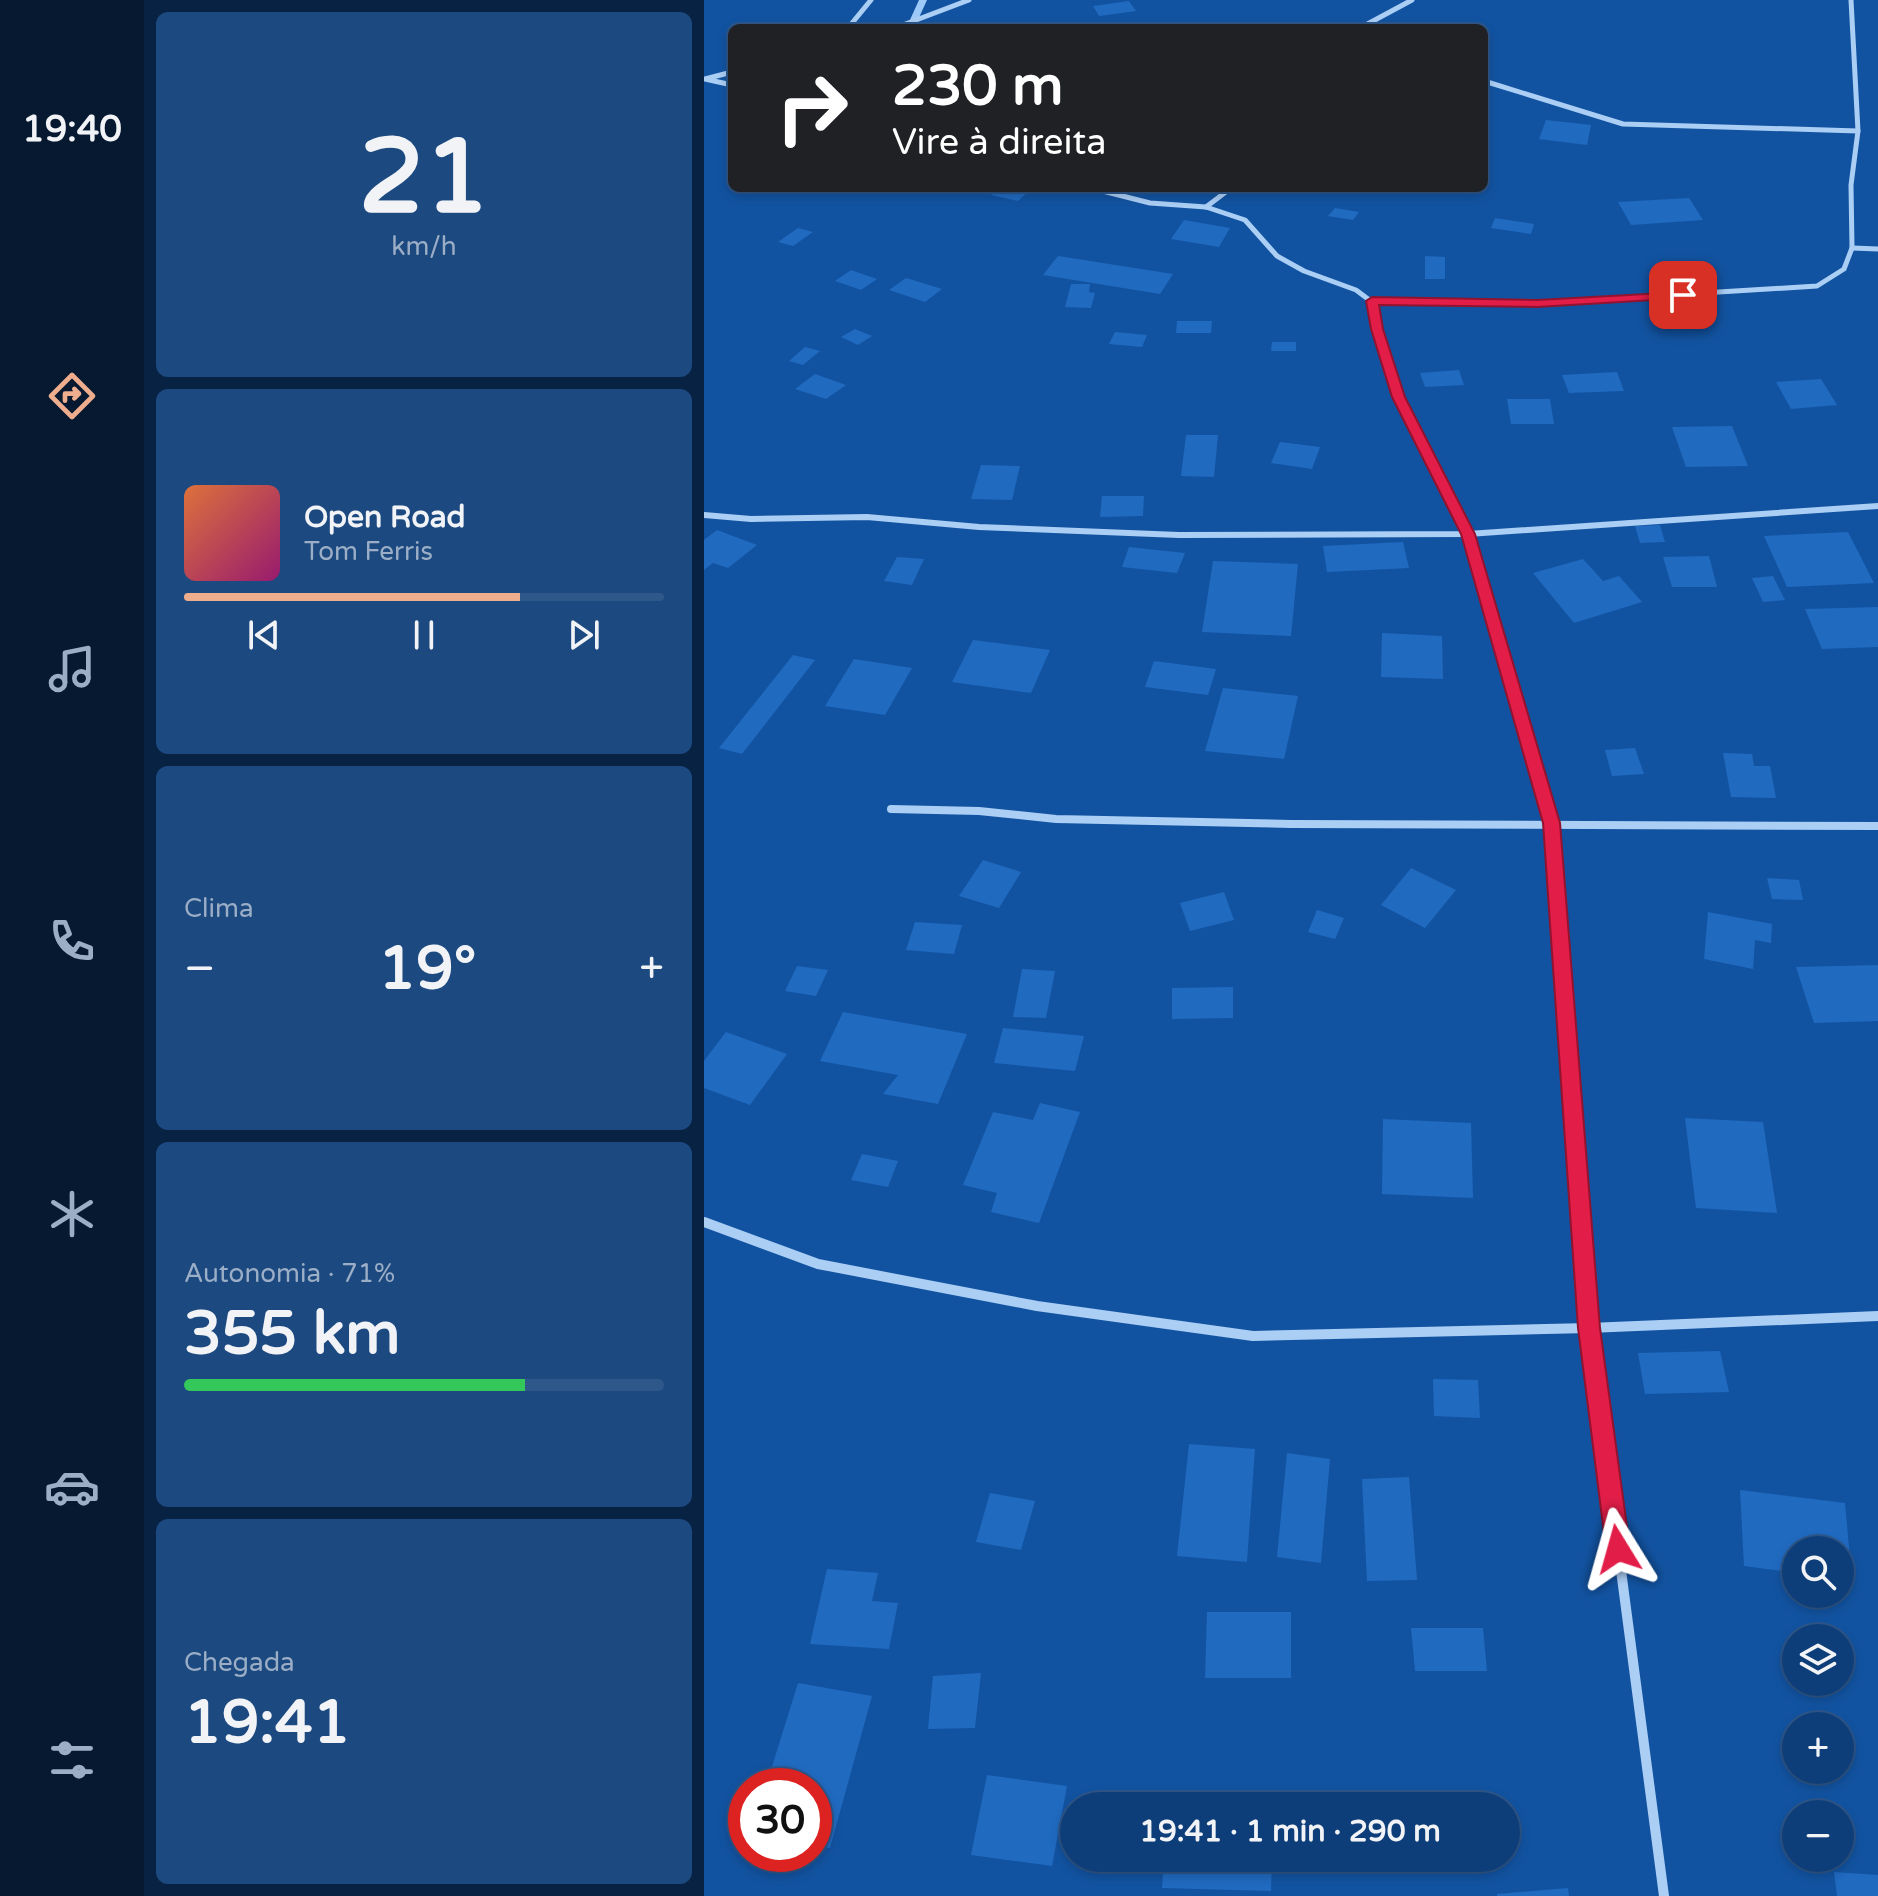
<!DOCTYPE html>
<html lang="pt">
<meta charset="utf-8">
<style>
body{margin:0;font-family:"Varela Round",sans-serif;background:#1c4980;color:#f1f3f6;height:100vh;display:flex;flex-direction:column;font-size:30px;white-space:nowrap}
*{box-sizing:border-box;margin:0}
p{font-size:26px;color:#9baec6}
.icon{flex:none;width:44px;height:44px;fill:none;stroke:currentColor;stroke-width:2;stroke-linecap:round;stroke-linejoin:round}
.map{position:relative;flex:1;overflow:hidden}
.side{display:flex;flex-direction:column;gap:12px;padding:12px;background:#082243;width:560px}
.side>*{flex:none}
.hud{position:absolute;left:24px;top:24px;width:760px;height:168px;border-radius:12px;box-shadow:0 4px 12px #0003,0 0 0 2px #2e578a;background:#202124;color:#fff;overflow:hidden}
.fabs{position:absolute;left:1078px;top:1536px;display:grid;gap:16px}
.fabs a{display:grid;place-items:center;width:72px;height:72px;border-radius:50%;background:#0e3e79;box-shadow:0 4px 12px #0003,0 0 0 2px #2e578a;font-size:40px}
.speed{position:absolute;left:24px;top:1768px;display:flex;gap:16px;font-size:40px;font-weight:700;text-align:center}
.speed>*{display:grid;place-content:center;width:104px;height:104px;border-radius:50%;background:#0e3e79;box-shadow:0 4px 12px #0003,0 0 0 2px #2e578a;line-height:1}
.speed .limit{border:12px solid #d22;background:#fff;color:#111}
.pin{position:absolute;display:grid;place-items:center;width:68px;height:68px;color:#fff;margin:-34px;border-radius:16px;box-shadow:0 4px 12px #0006}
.me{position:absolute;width:88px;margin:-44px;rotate:352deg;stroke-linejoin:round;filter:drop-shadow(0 0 6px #0008)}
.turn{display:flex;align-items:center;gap:28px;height:168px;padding:0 32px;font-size:36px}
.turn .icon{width:104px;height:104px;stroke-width:2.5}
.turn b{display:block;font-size:56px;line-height:68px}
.big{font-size:60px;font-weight:700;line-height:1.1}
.side .tile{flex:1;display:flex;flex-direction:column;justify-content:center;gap:12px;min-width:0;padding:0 28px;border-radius:12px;background:#1c4980}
.side .dial{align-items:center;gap:0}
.dial b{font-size:104px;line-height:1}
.song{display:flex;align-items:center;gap:24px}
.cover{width:96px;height:96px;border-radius:12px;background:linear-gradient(135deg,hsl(20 70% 55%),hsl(320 70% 35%))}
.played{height:8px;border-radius:4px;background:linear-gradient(90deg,#eead8d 70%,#2e578a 70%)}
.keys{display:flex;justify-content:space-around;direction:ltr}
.heat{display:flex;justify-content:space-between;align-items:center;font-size:44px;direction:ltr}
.charge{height:12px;border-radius:6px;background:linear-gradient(90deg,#34c759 71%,#2e578a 0)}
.trip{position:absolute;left:356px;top:1792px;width:460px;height:80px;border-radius:40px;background:#0e3e79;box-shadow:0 4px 12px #0003,0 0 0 2px #2e578a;font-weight:700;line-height:80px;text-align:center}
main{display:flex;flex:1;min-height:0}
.dock{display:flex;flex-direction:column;width:144px;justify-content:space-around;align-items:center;background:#061930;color:#9baec6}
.dock .icon{width:56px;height:56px}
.dock .on{color:#eead8d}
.dock b{font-size:36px;color:#f1f3f6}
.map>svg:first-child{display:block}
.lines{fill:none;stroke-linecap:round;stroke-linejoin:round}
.stream{fill:#9dc9f8;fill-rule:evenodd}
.building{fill:#206ac0}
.street-far3{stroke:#abcef5;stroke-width:5}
.street-far2{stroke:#abcef5;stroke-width:6}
.street-far1{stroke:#abcef5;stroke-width:8}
.street{stroke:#abcef5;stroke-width:10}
.route{fill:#e11d48;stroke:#92132f;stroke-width:2}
</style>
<main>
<nav class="dock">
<b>19:40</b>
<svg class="icon on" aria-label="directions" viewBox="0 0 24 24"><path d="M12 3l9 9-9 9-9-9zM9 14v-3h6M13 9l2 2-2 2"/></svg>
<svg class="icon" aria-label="music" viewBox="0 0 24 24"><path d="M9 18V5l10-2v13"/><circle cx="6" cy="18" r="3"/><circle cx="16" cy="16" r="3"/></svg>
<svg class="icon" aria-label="phone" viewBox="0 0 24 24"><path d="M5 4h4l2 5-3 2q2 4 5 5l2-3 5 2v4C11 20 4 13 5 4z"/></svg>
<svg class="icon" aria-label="climate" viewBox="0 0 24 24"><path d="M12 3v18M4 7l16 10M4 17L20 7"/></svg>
<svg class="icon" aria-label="car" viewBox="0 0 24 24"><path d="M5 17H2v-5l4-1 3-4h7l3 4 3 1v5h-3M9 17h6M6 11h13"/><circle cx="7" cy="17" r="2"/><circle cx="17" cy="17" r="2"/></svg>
<svg class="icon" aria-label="filters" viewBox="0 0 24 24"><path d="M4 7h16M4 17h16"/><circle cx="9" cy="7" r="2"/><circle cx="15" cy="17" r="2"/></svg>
</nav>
<section class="side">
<div class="tile dial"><b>21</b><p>km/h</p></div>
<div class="tile">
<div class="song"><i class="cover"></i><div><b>Open Road</b><p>Tom Ferris</p></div></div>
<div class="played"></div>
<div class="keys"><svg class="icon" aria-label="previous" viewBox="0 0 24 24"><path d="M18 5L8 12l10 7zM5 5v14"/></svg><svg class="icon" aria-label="pause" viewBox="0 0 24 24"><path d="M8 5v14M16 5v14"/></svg><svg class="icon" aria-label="next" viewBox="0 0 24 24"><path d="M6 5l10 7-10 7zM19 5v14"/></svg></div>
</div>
<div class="tile"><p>Clima</p>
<div class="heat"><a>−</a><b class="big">19°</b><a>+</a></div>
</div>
<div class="tile"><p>Autonomia · 71%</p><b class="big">355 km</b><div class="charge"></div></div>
<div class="tile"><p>Chegada</p><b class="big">19:41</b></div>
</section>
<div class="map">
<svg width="1174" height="1896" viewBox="0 0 1174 1896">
<rect width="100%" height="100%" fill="#1253a1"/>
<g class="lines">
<path class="stream" d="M215,0H223L213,22L217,28H209L205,22Z"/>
</g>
<g class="building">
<path d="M425,1L432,11L395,16L389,6Z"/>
<path d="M842,120L887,125L883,145L835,139Z"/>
<path d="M295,188H311L325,191L314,201L287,195Z"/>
<path d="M985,198L999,220L927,225L914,202Z"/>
<path d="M631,208L655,212L649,220L624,216Z"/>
<path d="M791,218L830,224L827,234L787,228Z"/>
<path d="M480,220L526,228L515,247L467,239Z"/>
<path d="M94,228L109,232L89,246L74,242Z"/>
<path d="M354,256L469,274L456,294L339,275Z"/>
<path d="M721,256L741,257V279H721Z"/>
<path d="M147,270L173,279L157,290L131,281Z"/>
<path d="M202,278L238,289L221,302L185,290Z"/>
<path d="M367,284H386L385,292L391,293L387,308L361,307Z"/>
<path d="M473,321H508L507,333H472Z"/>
<path d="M151,329L168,336L154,345L137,337Z"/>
<path d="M411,332L443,335L438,347L405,344Z"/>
<path d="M568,342H592V351H567Z"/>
<path d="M101,347L116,351L99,365L85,361Z"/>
<path d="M755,370L760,385L721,387L716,373Z"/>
<path d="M913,372L920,391L865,393L858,375Z"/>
<path d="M111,374L142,385L122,399L91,389Z"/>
<path d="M1117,379L1133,405L1087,409L1072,382Z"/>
<path d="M803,399H846L850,424H807Z"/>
<path d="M1028,426L1044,466L982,467L968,427Z"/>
<path d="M482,435H514L510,477L477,476Z"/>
<path d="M576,442L616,447L608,469L567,463Z"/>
<path d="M277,465L316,466L308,500L267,499Z"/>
<path d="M398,496H440L439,516L396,517Z"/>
<path d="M956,525L961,542L936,543L931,526Z"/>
<path d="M13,530L53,545L24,568L9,563L0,570V540Z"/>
<path d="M1144,532L1170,583L1083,587L1060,536Z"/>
<path d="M699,542L705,568L623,572L619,546Z"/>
<path d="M425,547L481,553L473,573L418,567Z"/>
<path d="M1005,556L1013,587H968L959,557Z"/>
<path d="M193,557L220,559L208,585L180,581Z"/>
<path d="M879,559L899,581L915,576L938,602L870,623L829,573Z"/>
<path d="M509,561L594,564L587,636L498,632Z"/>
<path d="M1069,576L1081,600L1059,602L1048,578Z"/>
<path d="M1174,607V647L1118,649L1101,609Z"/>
<path d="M678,633L738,636L739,679L677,677Z"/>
<path d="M269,640L346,650L327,693L248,682Z"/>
<path d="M89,655L111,660L38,754L15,748Z"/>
<path d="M150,659L208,668L181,715L121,706Z"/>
<path d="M450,661L512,669L504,695L441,687Z"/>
<path d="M519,688L594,696L580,759L501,751Z"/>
<path d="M931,748L940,774L908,776L901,750Z"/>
<path d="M1019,753L1048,754L1050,766H1066L1072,798L1027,797Z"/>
<path d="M279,860L317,872L295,908L255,896Z"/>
<path d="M707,868L752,890L721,928L677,905Z"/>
<path d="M1063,878L1095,880L1099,900L1068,899Z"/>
<path d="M520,892L530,920L486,931L476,903Z"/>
<path d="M613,910L640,918L631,939L604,932Z"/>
<path d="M1004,912L1068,924L1067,943L1051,940L1049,969L1000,959Z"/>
<path d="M211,922L258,925L250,954L202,950Z"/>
<path d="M1174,965V1021L1110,1023L1092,967Z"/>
<path d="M93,966L124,970L112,996L81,991Z"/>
<path d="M318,969L351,971L342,1018L309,1017Z"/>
<path d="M529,987V1018L468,1019V988Z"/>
<path d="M139,1012L263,1034L234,1104L179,1094L194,1075L116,1061Z"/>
<path d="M299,1028L380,1036L371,1071L290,1063Z"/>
<path d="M22,1032L83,1054L46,1105L0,1088V1061Z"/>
<path d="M336,1103L376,1112L335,1223L287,1212L293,1193L259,1185L289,1112L329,1120Z"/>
<path d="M981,1118L1059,1122L1073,1213L992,1208Z"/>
<path d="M679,1119L767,1123L769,1198L678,1194Z"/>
<path d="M158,1154L194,1161L184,1187L147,1180Z"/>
<path d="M1016,1351L1025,1392L941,1394L934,1353Z"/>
<path d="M729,1379L774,1380L776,1418L730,1416Z"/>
<path d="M485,1444L551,1449L543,1562L473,1556Z"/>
<path d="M583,1453L626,1459L617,1563L573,1557Z"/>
<path d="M705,1477L713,1580L663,1581L658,1479Z"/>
<path d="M1036,1490L1141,1503L1148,1580L1136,1578V1550H1092V1573L1040,1566Z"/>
<path d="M286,1493L331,1501L317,1550L272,1542Z"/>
<path d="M123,1569L174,1573L168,1601L194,1603L185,1649L106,1644Z"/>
<path d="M503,1612H587V1678H501Z"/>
<path d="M707,1628H779L783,1671H711Z"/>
<path d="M277,1673L271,1728L224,1729L229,1676Z"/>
<path d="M94,1683L168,1696L126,1848L110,1846V1786H62Z"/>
<path d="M283,1775L363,1786L348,1866L267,1855Z"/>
<path d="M464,1801L535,1803V1806H464Z"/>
<path d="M460,1858H568L567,1891L458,1888Z"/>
<path d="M1130,1872L1174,1875V1896H1133Z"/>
<path d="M864,1888L865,1896H793V1894Z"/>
</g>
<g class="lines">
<g class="street-far3">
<path d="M144,28L167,0"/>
<path d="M191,28L265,0"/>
<path d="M656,28L708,0"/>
<path d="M28,72L1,79L28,85"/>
<path d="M780,81L919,124L1154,131"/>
<path d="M387,188L446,203L502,207L541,220L573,256L600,271L652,290L668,302"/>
<path d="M502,207L527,188"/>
<path d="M1148,248L1174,249"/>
<path d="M668,301L743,302"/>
<path d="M851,302L1113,286L1140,269L1148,248L1147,185L1154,131L1147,0"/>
</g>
<g class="street-far2">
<path d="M666,300L694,397L764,534L811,697"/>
<path d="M668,301L833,303L884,300"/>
<path d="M0,515L47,519L163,517L275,527L475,535L764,534L1174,506"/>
</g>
<g class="street-far1">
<path d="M811,695L848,823L877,1216"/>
<path d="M187,809L275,811L352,819L587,824L1174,826"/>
</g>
<g class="street">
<path d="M877,1214L885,1328L960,1896"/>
<path d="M0,1222L114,1264L333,1306L549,1336L885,1328L1174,1316"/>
</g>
</g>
<path class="route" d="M979,292L985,295L983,298L833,307L675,305L679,329L701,397L771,534L856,823L896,1328L926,1549L922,1557L914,1561L906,1557L902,1549L874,1328L839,823L757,534L688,397L667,329L662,301L668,297L833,300Z"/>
</svg>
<div class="fabs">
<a><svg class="icon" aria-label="search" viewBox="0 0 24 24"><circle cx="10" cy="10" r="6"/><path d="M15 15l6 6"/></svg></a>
<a><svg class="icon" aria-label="layers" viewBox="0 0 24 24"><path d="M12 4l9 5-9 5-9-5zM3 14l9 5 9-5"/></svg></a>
<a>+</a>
<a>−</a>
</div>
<div class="speed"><div class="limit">30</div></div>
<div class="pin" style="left:979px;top:295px;background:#d93025"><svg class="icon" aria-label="arrive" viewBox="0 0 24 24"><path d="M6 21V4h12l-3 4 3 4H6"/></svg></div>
<svg class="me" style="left:914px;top:1549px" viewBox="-20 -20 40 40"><path d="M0-17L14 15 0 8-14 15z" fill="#e11d48" stroke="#fff" stroke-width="4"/></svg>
<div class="trip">19:41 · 1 min · 290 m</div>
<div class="hud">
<div class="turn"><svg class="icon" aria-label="right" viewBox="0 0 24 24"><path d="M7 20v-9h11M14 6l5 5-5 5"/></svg><div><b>230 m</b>Vire à direita</div></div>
</div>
</div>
</main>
